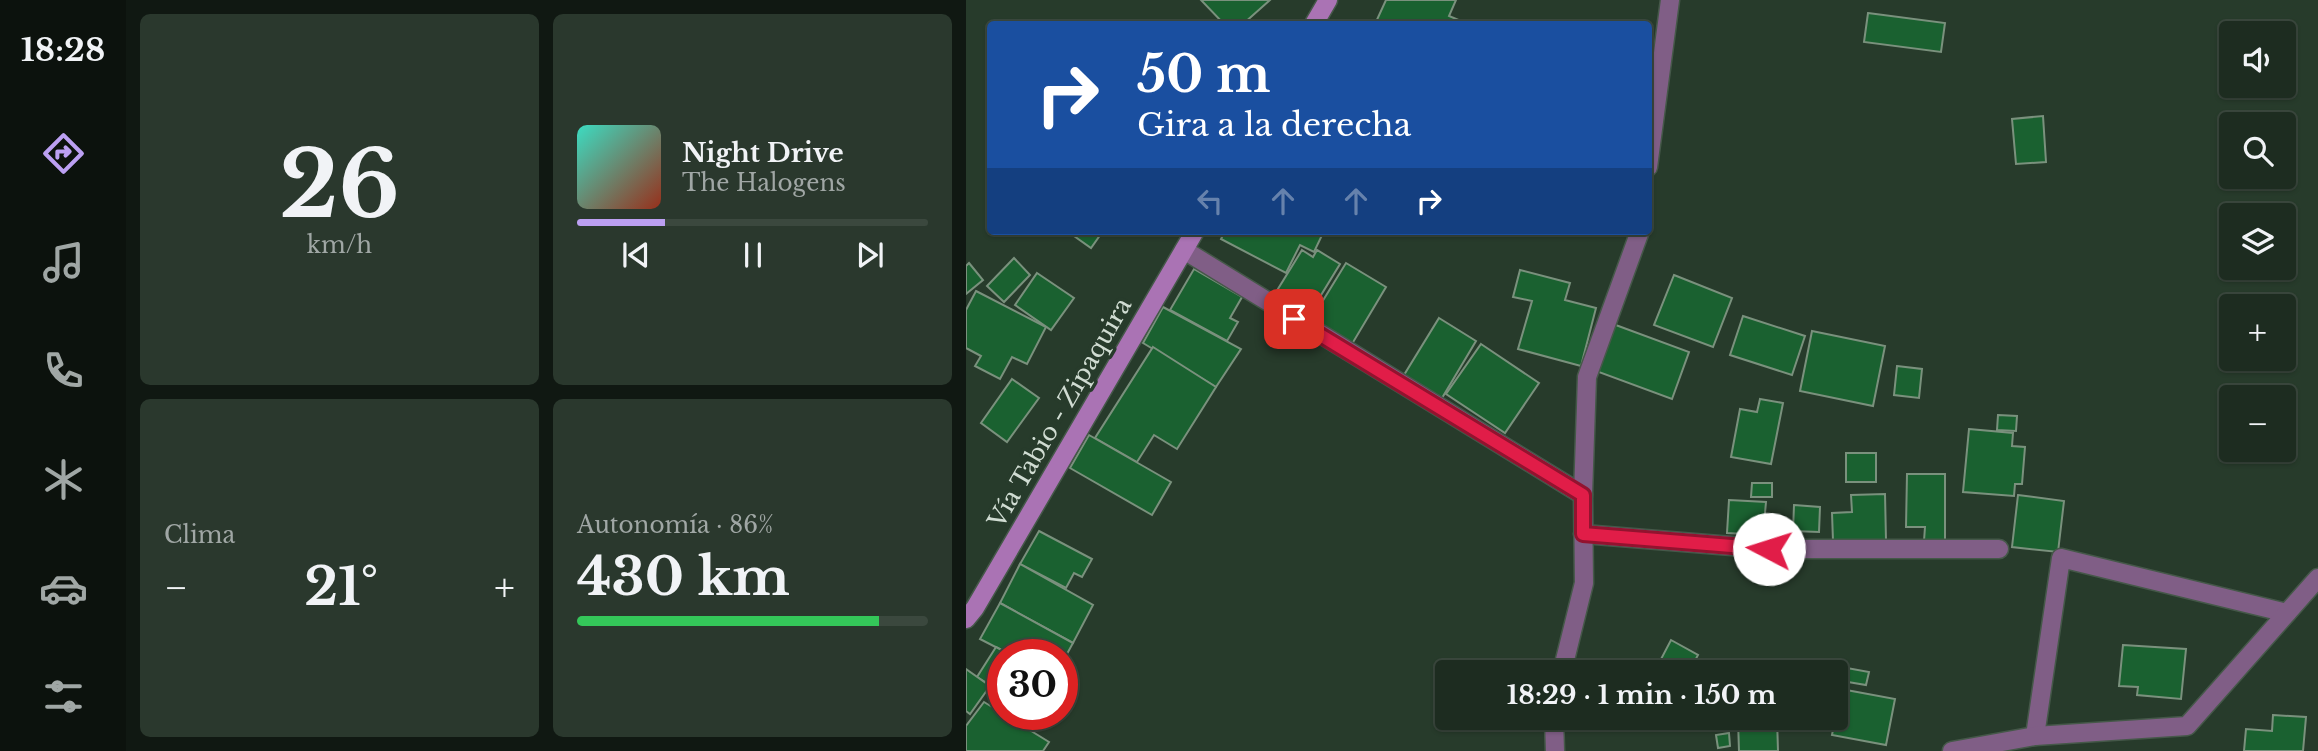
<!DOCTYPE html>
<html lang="es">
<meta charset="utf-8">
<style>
body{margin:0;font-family:"Libre Baskerville",serif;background:#2a382d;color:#f1f3f6;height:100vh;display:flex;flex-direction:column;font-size:26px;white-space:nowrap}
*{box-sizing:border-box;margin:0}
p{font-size:23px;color:#a0a7a5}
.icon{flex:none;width:38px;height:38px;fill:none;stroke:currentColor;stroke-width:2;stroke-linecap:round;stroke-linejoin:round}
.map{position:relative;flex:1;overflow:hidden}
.panel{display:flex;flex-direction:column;gap:14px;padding:14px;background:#101812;width:840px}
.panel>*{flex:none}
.banner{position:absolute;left:21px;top:21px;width:665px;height:214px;border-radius:7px;box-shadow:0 2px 5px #0004,0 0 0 2px #3b483e;background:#1a4fa0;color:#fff;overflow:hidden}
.fabs{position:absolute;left:1253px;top:21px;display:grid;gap:14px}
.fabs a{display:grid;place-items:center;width:77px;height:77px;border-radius:7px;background:#1d2c20;box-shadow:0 2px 5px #0004,0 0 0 2px #3b483e;font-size:35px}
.speed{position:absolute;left:21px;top:639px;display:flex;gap:14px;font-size:35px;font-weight:700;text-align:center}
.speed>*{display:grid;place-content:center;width:91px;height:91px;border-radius:50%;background:#1d2c20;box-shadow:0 2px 5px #0004,0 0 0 2px #3b483e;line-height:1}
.speed .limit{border:10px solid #d22;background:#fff;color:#111}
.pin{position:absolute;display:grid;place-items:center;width:60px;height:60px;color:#fff;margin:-30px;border-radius:14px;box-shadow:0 4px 10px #0006}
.me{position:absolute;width:77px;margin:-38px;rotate:275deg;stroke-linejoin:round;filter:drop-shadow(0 0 5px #0008)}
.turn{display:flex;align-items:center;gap:24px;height:147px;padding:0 35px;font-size:32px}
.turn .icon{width:91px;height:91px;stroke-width:2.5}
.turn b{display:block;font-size:49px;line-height:60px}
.lanes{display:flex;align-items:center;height:66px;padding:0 35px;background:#0003;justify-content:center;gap:35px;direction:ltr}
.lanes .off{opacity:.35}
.big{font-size:52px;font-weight:700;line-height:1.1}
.panel .card{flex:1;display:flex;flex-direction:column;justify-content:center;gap:10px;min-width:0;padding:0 24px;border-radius:10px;background:#2a382d}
.panel .dial{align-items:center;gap:0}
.dial b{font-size:91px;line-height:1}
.song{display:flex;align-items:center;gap:21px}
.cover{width:84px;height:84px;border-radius:10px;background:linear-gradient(135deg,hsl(170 70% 55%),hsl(10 70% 35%))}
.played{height:7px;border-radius:4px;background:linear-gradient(90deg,#bca0f2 25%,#3b483e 25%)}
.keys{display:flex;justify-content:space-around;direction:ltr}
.heat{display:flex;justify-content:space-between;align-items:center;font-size:38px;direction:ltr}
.charge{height:10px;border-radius:5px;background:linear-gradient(90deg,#34c759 86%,#3b483e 0)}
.panel .tiles{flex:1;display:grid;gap:14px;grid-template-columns:repeat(2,1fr)}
.trip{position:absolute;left:469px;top:660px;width:413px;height:70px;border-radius:7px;background:#1d2c20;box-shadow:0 2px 5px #0004,0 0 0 2px #3b483e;font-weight:700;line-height:70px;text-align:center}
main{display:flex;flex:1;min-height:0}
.tab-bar{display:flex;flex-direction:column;width:126px;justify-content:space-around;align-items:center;background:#0c120d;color:#a0a7a5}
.tab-bar .icon{width:49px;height:49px}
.tab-bar .current{color:#bca0f2}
.tab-bar b{font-size:32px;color:#f1f3f6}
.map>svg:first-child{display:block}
.building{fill:#1a6130;stroke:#7a917d;stroke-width:2}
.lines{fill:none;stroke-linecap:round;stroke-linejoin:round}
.street-casing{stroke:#455849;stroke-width:21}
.secondary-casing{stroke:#455849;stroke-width:21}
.street{stroke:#805e86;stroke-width:18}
.secondary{stroke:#aa73b4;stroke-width:18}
.route-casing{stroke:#92132f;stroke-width:18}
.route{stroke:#e11d48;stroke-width:12}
.labels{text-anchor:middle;stroke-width:7;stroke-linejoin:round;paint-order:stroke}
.street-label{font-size:24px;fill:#d0dcd2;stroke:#273b2b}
</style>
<main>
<nav class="tab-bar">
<b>18:28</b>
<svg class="icon current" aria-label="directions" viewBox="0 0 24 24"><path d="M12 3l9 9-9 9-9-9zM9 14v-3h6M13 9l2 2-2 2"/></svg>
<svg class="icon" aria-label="music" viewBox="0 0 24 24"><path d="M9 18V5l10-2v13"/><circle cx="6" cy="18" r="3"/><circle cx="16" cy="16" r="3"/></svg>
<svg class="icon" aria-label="phone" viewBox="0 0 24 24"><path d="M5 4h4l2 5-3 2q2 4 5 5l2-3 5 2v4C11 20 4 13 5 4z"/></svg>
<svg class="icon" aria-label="climate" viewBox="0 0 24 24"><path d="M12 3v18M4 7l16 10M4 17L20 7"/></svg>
<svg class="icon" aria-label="car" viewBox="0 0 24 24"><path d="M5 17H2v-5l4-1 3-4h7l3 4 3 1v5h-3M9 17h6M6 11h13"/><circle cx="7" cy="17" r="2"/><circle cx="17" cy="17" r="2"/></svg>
<svg class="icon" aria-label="filters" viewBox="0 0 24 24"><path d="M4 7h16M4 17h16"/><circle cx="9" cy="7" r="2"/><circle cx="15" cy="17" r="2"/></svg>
</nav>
<section class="panel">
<div class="tiles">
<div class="card dial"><b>26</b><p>km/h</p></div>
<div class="card">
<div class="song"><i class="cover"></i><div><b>Night Drive</b><p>The Halogens</p></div></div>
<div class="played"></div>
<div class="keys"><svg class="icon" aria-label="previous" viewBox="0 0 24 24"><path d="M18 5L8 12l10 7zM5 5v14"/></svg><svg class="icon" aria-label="pause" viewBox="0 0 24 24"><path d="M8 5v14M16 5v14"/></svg><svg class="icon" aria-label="next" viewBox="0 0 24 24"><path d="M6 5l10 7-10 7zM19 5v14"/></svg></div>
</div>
<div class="card"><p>Clima</p>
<div class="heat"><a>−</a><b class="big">21°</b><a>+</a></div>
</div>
<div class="card"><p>Autonomía · 86%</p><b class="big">430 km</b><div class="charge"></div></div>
</div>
</section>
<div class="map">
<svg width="1352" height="751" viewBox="0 0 1352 751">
<rect width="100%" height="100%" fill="#273b2b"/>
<g class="building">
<path d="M235,0H304L277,24H258Z"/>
<path d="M420,0H490L483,16L502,24H409Z"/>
<path d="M902,13L979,23L975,52L898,42Z"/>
<path d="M1077,116L1080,162L1050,164L1046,119Z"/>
<path d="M101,231H137L125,248Z"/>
<path d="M259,231H358L348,252L334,245L320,273L255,239Z"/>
<path d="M336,250L347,257L351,250L374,264L341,318L307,297Z"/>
<path d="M48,258L64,275L38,302L21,286Z"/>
<path d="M3,263L17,280L0,294V266Z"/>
<path d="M380,263L420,287L386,344L345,320Z"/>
<path d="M228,269L276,297L264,318L272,322L261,341L204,310Z"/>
<path d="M554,270L604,283L599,300L630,308L615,366L552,349L566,301L547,297Z"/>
<path d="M71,273L108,298L85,330L49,305Z"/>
<path d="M708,275L766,298L747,347L688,325Z"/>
<path d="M10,291L80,327L61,364L46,357L34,379L9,366L15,356L0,348V310Z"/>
<path d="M197,307L275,349L250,387L177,343Z"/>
<path d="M777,316L839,336L826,375L764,355Z"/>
<path d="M473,318L510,341L476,398L438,375Z"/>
<path d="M647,324L723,352L706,399L630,371Z"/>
<path d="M846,331L919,346L907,406L834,391Z"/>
<path d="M515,344L573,383L539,433L480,394Z"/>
<path d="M187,347L250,387L211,449L188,435L171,462L129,438Z"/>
<path d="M931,366L956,369L953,398L928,395Z"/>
<path d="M46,379L73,398L41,442L15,423Z"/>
<path d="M794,399L817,403L805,464L765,457L774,409L791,412Z"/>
<path d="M1032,415L1051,416L1050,431L1031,430Z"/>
<path d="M1003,429L1047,433L1046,446L1059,447L1056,484H1049L1048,496L997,492Z"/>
<path d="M123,435L205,482L186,515L104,468Z"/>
<rect x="880" y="453" width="30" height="29"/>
<path d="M941,474H979V541H958L959,527H940Z"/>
<path d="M786,483H806V497H785Z"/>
<path d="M919,494L920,540L867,541L866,513L886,512L885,495Z"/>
<path d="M1052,495L1098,501L1092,552L1046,547Z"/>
<path d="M763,500L800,502L797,535L761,533Z"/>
<path d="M828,505L854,507L853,532L827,531Z"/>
<path d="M73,531L126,559L116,577L108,573L100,588L54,564Z"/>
<path d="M54,564L127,605L107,643L34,603Z"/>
<path d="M34,603L107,643L96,663V654H43L14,639Z"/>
<path d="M705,640L732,655L723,672H714L694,661Z"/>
<path d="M1157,645L1220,649L1215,699L1171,695L1172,687L1153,686Z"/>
<path d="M30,647L43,654H37V693L11,677Z"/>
<path d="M655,662L689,664L688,672H628V668L654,670Z"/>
<path d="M761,664H777L778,672H762Z"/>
<path d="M870,666L903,672L900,685L870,680Z"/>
<path d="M0,669L24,686L4,714L0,711Z"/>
<path d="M875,689L929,699L920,745L866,735Z"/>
<path d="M18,702L83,742L77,751H0V726Z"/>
<path d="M1307,715L1340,717L1337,751H1278L1280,729L1306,731Z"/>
<path d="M625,718H685V723Z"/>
<rect x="697" y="718" width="24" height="8"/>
<path d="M811,718L812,751H773L772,720Z"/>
<path d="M763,733L764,746L752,748L750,735Z"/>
</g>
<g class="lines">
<g class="street-casing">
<g id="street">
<path d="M682,167L704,0"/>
<path d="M218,250L617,495"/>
<path d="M617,534L803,549H1033"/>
<path d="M596,672L618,583L617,495L621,377L674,231"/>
<path d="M588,718L589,751"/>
<path d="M1069,736L1095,558L1321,613"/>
<path d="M986,751L1069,736L1221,726L1352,578"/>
</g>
</g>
<g class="secondary-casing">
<g id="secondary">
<path d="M348,24L362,0"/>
<path d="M0,619L9,608L229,231"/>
</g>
</g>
<use href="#street" class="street"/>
<use href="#secondary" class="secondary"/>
</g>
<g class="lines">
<g class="route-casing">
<path id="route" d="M328,319L617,495V534L803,549"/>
</g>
<use href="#route" class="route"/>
</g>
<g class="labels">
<g class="street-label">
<text transform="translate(94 413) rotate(-60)" y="8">Vía Tabio - Zipaquira</text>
</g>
</g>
</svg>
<div class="fabs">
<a><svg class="icon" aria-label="sound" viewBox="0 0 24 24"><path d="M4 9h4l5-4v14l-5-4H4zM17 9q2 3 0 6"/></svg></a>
<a><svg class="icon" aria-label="search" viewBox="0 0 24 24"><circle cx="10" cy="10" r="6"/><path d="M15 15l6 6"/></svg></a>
<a><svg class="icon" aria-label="layers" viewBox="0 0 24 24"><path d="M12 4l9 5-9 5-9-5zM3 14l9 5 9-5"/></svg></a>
<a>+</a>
<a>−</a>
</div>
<div class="speed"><div class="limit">30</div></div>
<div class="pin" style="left:328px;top:319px;background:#d93025"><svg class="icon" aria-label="arrive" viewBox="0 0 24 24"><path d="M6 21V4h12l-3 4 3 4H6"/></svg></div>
<svg class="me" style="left:803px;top:549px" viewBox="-20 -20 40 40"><circle r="19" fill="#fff"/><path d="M0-13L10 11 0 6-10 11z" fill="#e11d48"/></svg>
<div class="trip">18:29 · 1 min · 150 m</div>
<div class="banner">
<div class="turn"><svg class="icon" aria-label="right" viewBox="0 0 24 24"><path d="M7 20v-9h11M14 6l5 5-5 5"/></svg><div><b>50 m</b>Gira a la derecha</div></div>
<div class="lanes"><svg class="icon off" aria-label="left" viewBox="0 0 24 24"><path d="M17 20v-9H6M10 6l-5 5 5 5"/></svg><svg class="icon off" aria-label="ahead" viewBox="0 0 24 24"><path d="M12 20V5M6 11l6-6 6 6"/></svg><svg class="icon off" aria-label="ahead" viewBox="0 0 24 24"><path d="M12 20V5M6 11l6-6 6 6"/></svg><svg class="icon" aria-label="right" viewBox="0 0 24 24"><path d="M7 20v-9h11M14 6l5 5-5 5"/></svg></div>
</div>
</div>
</main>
